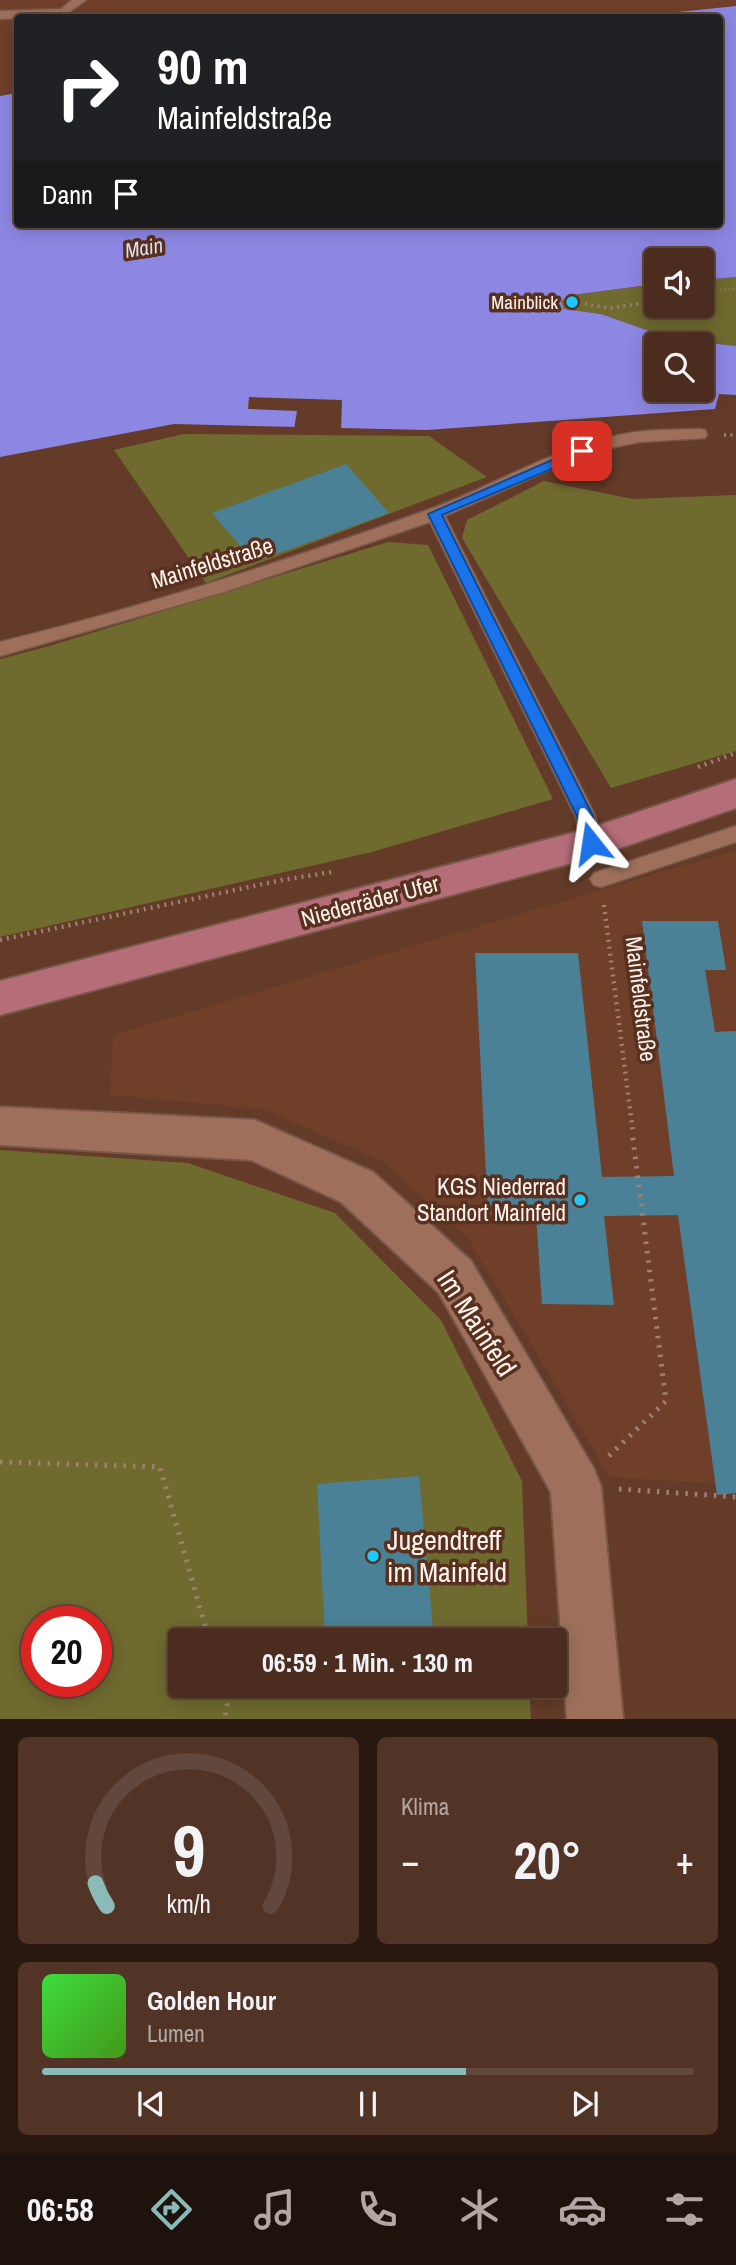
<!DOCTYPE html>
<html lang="de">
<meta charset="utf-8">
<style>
body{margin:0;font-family:"Archivo Narrow",sans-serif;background:#523427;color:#f1f3f6;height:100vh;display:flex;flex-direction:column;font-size:26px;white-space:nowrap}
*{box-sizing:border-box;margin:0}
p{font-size:23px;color:#b2a7a4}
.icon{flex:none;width:38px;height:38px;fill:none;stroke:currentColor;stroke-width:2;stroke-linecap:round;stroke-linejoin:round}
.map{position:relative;height:1719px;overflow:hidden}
.details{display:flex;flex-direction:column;gap:18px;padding:18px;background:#291810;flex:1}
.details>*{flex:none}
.top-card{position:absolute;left:14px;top:14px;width:709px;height:214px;border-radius:7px;box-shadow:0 4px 18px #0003,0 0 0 2px #62483c;background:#202124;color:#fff;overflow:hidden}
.fabs{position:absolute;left:644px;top:248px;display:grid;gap:14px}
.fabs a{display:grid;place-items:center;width:70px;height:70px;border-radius:7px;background:#4b2c1e;box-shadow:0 4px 18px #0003,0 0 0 2px #62483c;font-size:35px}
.speed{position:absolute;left:21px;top:1606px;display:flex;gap:14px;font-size:35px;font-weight:700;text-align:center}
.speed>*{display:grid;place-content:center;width:91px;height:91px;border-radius:50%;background:#4b2c1e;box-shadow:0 4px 18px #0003,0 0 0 2px #62483c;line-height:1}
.speed .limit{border:10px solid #d22;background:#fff;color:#111}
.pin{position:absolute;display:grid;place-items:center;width:60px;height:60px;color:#fff;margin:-30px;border-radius:14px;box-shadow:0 4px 10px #0006}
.me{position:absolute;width:77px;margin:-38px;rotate:345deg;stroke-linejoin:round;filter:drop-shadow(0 0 5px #0008)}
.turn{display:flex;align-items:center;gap:24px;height:147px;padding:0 28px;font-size:32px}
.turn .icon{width:91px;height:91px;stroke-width:2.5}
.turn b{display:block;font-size:49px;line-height:60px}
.then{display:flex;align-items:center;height:66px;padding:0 28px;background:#0003;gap:14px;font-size:26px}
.big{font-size:52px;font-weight:700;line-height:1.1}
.details .widget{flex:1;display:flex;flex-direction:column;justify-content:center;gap:10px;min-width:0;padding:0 24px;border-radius:10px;background:#523427}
.details .dial{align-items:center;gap:0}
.dial svg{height:182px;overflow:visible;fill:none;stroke:#62483c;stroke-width:7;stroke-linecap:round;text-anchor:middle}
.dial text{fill:#f1f3f6;stroke:none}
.song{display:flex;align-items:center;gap:21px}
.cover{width:84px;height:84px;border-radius:10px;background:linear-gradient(135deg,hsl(120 70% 55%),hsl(100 70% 35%))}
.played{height:7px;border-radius:4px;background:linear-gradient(90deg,#8bbbb9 65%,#62483c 65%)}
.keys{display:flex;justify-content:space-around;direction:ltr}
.heat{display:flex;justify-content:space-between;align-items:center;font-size:38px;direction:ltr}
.details .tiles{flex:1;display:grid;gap:18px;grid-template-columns:1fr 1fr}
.widget:last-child{grid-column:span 2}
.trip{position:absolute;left:168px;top:1628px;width:399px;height:70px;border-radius:7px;background:#4b2c1e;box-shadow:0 4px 18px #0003,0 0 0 2px #62483c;font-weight:700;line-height:70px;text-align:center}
.tabs{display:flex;height:112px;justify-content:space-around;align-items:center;background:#1e120c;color:#b2a7a4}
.tabs .icon{width:49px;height:49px}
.tabs .on{color:#8bbbb9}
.tabs b{font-size:32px;color:#f1f3f6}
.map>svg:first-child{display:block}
.built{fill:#703f29}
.green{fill:#6f6a2e;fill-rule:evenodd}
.water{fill:#8d87e4;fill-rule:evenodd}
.pier{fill:#643b28}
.building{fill:#4b8197}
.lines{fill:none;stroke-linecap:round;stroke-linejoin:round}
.lane-casing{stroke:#775748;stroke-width:3}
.street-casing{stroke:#775748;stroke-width:4}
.secondary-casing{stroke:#775748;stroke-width:4}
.path-far3{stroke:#9e8173;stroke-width:2.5;stroke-dasharray:1 3.5;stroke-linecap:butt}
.path-far2{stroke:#9e8173;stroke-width:3.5;stroke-dasharray:2 4.5;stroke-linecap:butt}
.path-far1{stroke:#9e8173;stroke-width:4.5;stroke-dasharray:2 5;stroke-linecap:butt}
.path{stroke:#9e8173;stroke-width:5;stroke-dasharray:2.5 7;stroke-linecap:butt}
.lane{fill:#9e705c;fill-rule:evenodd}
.street{fill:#9e705c;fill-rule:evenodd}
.secondary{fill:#b56e78;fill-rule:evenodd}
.route{fill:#1a73e8;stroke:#114b97;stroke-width:2}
.poi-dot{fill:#1bc9fc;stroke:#59301d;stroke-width:2.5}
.labels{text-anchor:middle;stroke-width:7;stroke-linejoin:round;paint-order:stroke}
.far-poi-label{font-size:19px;fill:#fcf2ed;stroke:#59301d;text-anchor:end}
.far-water-label{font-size:21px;font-style:italic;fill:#dddef6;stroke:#59301d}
.street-label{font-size:23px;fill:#fcf2ed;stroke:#59301d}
.poi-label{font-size:23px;fill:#fcf2ed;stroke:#59301d;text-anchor:end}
.near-street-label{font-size:28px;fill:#fcf2ed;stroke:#59301d}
.near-poi-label{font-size:28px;fill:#fcf2ed;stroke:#59301d;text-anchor:start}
</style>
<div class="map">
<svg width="736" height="1719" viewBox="0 0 736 1719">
<rect width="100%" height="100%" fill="#643b28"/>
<g class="built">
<path d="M0,0H736V6L629,18H18L17,93L0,96Z"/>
<path d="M736,850V1485L610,1477L468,1238L382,1161L264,1109L110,1095L113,1035Z"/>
</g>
<g class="green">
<path d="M736,277V346L672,339L601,314L564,309L561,301L572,295L656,284V306H702V280Z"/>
<path d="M183,434L429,436L487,477L206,583L114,450Z"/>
<path d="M544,481L633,499L736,495V751L611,788L462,538L467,520Z"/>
<path d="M388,542L428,545L553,799L372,852L0,937V659L46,647Z"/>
<path d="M0,1150L188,1163L335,1213L441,1320L522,1481L528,1640H180V1685H529L531,1719H0ZM37,1622H96V1682H37Z"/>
</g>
<path class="water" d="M736,6V277L702,280V261H656V284L572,295L561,301L564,309L601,314L672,339L736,346V395L719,394L715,409L427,430L174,424L0,457V96L17,93L18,224H719V18L629,17ZM656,345H702V390H656Z"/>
<path class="pier" d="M249,397L342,400L341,431L294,429L297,411L248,409Z"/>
<g class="building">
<path d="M346,464L389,513L254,562L212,513Z"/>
<path d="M642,921H718L726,970H705L715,1032L736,1031V1493L717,1495L678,1215L604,1216L614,1305L542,1304L536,1215L488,1214L475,953H578L602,1177L674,1176Z"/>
<path d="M419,1476L433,1628L325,1636L317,1484Z"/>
</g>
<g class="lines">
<g class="lane-casing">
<g id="lane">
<path d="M72,0H86L64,16L0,19V11L61,9Z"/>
<path d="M699,429L705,430L707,434L705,438L639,442L601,450L554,468L445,516L595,815L601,843L598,849L591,851L584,849L575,815L430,522L224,592L0,656V642C143,607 283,562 422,512C489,489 549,449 619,435C645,429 673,430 699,429Z"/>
<path d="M736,826V842L601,887L594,885L590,879L594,873Z"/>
</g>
</g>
<g class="street-casing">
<path id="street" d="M0,1107L255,1120L373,1172L471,1261L594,1469L601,1487L623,1719H567L551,1492L439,1293L341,1202L251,1160L0,1145Z"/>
</g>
<g class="secondary-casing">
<path id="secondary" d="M736,779V808L591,858L0,1015V981L588,829Z"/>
</g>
<path class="path-far3" d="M702,293L736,288"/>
<g class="path-far2">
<path d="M572,302L611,308L656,301"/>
<path d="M724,435H736"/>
</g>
<g class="path-far1">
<path d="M698,767L736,753"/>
<path d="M604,905L633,1133"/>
<path d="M0,940L282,880L332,872"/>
</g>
<g class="path">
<path d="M609,1456L666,1401L632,1131"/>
<path d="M0,1462L160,1467L209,1640"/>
<path d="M619,1489L736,1497"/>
<path d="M222,1685L227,1704L225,1719"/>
</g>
<use href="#lane" class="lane"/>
<use href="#street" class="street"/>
<use href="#secondary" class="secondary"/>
</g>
<path class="route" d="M582,447L589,451L587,454L442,515L593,816L599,843L591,849L583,843L577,816L428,514Z"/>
<g class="poi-dot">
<circle cx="572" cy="302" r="7"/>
<circle cx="580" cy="1200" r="7"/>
<circle cx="373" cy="1556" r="7"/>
</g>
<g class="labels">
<g class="far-poi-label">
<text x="558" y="309">Mainblick</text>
</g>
<g class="far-water-label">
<text transform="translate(144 248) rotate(-9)" y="7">Main</text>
</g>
<g class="street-label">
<text transform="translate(212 563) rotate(-17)" y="8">Mainfeldstraße</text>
<text transform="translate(370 901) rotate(-15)" y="8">Niederräder Ufer</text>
<text transform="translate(641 999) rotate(83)" y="8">Mainfeldstraße</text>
</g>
<g class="poi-label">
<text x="566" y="1195">KGS Niederrad<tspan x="566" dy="26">Standort Mainfeld</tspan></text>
</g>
<g class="near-street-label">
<text transform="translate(477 1323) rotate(57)" y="10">Im Mainfeld</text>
</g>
<g class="near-poi-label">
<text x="387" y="1550">Jugendtreff<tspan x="387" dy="32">im Mainfeld</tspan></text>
</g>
</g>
</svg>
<div class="fabs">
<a><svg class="icon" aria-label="sound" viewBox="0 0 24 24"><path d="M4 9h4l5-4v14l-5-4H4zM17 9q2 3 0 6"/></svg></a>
<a><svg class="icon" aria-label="search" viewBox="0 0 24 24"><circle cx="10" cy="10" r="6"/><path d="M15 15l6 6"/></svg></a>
</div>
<div class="speed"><div class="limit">20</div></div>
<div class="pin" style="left:582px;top:451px;background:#d93025"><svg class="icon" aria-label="arrive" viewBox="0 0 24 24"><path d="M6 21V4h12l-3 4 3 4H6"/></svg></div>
<svg class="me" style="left:591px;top:843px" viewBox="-20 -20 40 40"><path d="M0-17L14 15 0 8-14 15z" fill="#1a73e8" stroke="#fff" stroke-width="4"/></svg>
<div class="trip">06:59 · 1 Min. · 130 m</div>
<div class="top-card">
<div class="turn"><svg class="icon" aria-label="right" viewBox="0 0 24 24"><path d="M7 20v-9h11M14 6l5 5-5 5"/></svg><div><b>90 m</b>Mainfeldstraße</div></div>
<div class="then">Dann<svg class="icon" aria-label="arrive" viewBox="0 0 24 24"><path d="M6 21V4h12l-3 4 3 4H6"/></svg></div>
</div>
</div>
<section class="details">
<div class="tiles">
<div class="widget dial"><svg viewBox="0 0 100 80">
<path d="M14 69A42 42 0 1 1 86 69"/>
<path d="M14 69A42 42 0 0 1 9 59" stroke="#8bbbb9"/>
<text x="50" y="56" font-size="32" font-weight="700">9</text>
<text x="50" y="72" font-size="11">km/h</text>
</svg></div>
<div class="widget"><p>Klima</p>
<div class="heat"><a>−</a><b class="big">20°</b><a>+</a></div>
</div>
<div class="widget">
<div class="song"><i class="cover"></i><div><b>Golden Hour</b><p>Lumen</p></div></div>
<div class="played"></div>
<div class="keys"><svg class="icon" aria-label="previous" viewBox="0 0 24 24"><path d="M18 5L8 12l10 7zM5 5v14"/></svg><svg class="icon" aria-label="pause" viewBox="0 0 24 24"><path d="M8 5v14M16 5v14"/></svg><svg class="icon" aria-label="next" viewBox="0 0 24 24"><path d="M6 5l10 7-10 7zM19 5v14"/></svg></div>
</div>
</div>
</section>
<nav class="tabs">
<b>06:58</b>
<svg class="icon on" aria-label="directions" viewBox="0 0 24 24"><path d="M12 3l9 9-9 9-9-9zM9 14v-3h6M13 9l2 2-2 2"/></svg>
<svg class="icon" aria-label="music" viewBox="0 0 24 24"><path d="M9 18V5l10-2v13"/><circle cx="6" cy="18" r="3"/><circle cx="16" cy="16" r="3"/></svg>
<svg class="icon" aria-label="phone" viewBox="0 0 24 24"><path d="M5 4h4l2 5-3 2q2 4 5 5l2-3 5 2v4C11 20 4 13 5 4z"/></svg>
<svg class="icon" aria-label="climate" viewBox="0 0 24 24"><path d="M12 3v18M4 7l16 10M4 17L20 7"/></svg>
<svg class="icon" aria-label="car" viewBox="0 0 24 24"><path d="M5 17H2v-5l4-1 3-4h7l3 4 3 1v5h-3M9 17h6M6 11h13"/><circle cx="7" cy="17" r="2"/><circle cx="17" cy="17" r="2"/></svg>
<svg class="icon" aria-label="filters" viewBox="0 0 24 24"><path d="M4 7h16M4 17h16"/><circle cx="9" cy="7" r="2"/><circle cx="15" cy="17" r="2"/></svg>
</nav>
